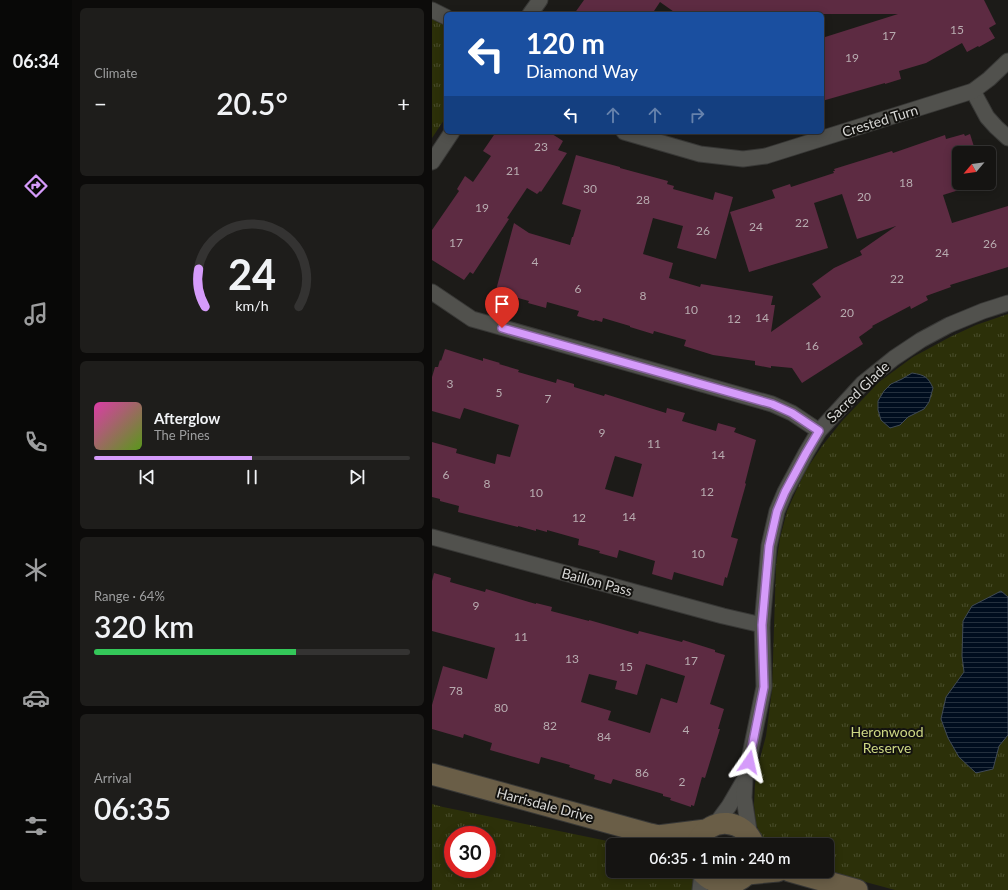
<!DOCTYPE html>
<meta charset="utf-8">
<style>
body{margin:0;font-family:Lato,sans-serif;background:#1e1d1b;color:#f1f3f6;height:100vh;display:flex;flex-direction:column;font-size:15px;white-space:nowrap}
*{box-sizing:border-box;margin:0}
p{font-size:13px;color:#9d9e9f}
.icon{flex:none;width:22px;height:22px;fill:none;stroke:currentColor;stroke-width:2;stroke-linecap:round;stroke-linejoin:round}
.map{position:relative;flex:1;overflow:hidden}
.sheet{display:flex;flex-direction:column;gap:8px;padding:8px;background:#0c0b0a;width:360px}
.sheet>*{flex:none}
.hud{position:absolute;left:12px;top:12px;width:380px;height:122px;border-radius:6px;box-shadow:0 2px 10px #0003,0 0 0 1px #343332;background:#1a4fa0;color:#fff;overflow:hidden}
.needle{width:26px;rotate:241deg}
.tools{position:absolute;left:520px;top:146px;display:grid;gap:8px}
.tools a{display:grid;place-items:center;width:44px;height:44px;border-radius:6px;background:#151412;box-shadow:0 2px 10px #0003,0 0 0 1px #343332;font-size:20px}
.speed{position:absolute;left:12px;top:826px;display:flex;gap:8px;font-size:20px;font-weight:700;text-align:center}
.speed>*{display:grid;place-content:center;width:52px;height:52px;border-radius:50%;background:#151412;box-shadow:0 2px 10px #0003,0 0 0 1px #343332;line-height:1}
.speed .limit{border:6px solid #d22;background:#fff;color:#111}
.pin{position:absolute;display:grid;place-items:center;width:34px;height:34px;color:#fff;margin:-41px -17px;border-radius:50% 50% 50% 0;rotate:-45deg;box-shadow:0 0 4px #0007}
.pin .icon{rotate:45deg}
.me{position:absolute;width:44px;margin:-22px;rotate:11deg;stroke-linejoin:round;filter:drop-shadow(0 0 3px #0008)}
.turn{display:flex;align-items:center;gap:14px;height:84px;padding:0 16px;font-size:18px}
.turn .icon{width:52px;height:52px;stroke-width:2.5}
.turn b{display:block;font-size:28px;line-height:34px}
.lanes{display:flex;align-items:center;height:38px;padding:0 16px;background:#0003;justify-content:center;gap:20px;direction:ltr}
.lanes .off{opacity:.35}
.big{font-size:30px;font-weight:600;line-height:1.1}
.sheet .tile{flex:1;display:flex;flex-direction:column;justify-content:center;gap:6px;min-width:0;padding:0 14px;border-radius:6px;background:#1e1d1b}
.sheet .dial{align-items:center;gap:0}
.dial svg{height:104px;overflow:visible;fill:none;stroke:#343332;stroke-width:7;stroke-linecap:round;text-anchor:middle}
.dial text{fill:#f1f3f6;stroke:none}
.song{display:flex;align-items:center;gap:12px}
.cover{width:48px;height:48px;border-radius:6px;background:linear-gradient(135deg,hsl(320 70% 55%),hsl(90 70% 35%))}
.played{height:4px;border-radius:2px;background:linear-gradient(90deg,#d59bfa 50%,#343332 50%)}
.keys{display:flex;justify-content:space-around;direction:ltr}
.heat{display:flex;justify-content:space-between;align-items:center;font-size:22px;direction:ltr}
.charge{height:6px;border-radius:3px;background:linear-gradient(90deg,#34c759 64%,#343332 0)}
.trip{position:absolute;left:174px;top:838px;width:228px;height:40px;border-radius:6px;background:#151412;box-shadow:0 2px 10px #0003,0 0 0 1px #343332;font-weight:600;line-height:40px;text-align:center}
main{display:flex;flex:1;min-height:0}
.menu{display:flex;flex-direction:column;width:72px;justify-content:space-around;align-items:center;background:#080807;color:#9d9e9f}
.menu .icon{width:28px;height:28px}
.menu .active{color:#d59bfa}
.menu b{font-size:18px;color:#f1f3f6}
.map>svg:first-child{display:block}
.park{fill:url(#park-tufts);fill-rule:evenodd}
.water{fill:url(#water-rules);stroke:#404a55}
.building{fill:#5d2b42;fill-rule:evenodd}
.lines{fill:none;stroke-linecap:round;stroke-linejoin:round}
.street-casing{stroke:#383836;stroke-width:17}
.secondary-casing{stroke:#383836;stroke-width:23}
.street{stroke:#51514d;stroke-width:15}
.secondary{stroke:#6a5e47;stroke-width:21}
.route-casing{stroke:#8a65a2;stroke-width:10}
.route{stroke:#d59bfa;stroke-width:7}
.labels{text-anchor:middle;stroke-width:4;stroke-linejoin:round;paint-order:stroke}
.number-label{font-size:12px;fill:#b8acb0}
.street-label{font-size:14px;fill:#d7d7d5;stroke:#13120f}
.park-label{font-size:14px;fill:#cdd784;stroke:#13120f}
</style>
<main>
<nav class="menu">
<b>06:34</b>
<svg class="icon active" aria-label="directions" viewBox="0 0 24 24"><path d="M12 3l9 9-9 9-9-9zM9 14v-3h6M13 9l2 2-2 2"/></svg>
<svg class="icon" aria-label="music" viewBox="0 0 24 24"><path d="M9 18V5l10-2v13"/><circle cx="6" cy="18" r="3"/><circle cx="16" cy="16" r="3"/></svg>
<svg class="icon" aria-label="phone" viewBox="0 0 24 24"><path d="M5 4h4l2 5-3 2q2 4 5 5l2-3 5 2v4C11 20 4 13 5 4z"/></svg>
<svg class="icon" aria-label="climate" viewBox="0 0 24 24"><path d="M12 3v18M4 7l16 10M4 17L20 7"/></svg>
<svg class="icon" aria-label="car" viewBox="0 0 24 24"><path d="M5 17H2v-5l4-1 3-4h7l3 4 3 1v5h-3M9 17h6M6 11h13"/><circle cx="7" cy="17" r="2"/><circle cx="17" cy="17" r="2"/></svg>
<svg class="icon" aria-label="filters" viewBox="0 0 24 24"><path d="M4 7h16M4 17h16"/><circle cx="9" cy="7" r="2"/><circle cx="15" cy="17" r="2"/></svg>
</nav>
<section class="sheet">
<div class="tile"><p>Climate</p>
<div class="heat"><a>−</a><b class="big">20.5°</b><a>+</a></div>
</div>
<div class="tile dial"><svg viewBox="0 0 100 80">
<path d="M14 69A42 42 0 1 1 86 69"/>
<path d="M14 69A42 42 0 0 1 9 40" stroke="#d59bfa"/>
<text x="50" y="56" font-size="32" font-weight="700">24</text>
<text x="50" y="72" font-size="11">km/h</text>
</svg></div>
<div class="tile">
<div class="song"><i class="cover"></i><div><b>Afterglow</b><p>The Pines</p></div></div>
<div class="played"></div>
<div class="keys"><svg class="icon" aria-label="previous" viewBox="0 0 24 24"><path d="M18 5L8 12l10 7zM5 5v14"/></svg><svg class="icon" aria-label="pause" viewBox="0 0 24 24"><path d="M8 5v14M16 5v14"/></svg><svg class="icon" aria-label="next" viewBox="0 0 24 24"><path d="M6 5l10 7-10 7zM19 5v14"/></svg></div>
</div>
<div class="tile"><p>Range · 64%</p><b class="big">320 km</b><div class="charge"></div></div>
<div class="tile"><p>Arrival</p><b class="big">06:35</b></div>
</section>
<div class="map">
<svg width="576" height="890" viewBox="0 0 576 890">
<defs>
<pattern id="park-tufts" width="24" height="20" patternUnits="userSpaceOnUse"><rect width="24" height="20" fill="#2c3009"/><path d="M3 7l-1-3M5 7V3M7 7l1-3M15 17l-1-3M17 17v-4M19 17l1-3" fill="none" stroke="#4a4d2c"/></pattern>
<pattern id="water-rules" width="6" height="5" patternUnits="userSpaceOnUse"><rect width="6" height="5" fill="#000d1e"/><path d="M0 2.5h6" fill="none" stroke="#24303e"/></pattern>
</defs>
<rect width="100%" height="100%" fill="#1c1b18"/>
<g class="park">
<path d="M0,19L14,25V117L0,138Z"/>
<path d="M576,314V890H463L393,871H395V845H338L333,842L328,834L324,824L322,805L323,784L327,762L334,736L340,690L344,565L348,538L355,511L364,491L374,470L390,446L410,421L447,382L481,357L518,337L544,325Z"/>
<path d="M0,804L11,807L195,845H181V871H256L260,874L263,890H0ZM21,835H55V869H21Z"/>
</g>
<g class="water">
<path d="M480,373C493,375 496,377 501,388L497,402L492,409L476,417L468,425L458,428L449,420L446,410V401L452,391L459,384L470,379Z"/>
<path d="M569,591L576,597V735L567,746L561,769L544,773L527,757L516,738L509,719L514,697L532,672L530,656L531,621L540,606Z"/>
</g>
<g class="building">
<path d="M152,0H552L564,24L557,28L563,38L547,47L546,46L535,52L530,43L494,63L467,71L469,79L453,84V83L390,101V38L466,14H245L228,2L220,14H142Z"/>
<path d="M64,132H117L131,141L126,150L135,153L109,192L108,191L105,194L95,188L75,218L77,219L41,274L38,272L32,280L0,260V230L27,191L25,189L33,176L41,182L59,156L51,151Z"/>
<path d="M532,134L533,136L538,134L544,153H527V190L511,195L520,223L576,206V267L518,285L519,287L494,296L496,300L479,309L478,306L440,326L441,327L427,337L431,344L370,383L360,368L339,366V368L323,365V361L281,355L252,346L254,340L222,331L221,334L198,327V326L171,318L170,322L163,320L162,321L145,316L147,311L115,302L114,308L96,303L97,301L68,293L69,291L64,290L82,223L97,233L138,245L140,237H141L149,210L130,204L144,155L188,167V168L236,181L235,184L242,186L241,189L281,200L283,192L301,197L284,259L245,248L251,226L221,218L211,254L241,263L237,278L268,287L269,284L341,296L339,305H343L339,332L389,297L380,284L402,268L430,255L428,251L464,226L425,239L410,194L382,203L396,248L317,272L298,212L343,198L340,190L358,184L359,187L402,173L401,171H403L402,169L460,151L461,153L513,135L514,139Z"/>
<path d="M13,349L51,361V358L68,363L67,364L87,370L86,372L124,383L125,379L142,384V387L172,396L173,394L234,413L235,408L253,413L250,421L284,431L286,423L304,428L302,432L324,440L313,483L314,484L299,537L306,539L295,578L293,577L291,586L242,572L240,580L220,574L223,561L187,550L185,558L167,553L168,551L146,545L147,539L115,530V532L104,529V531L86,526V527L26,512L27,506L8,501V499L0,497V442L25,449L24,453L63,464L65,454L78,457L87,425L32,408L28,419L0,411V377L3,367H6L8,360L9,361ZM183,456L210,464L201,497L173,489Z"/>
<path d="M2,573L19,578L18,582L53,592L54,589L97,602L104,604V603L120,607L119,611L157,621V620L206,634L207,631L250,642L251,640L283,650V652L293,655L278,704L292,709L286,729H288L273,778L270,777L262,806L259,805V807L238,800L239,798L231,796V794L181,779L179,784L162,779L163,775L137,767L138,765L109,757L107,764L58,750L60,743L32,734L31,738L0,729V705L11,666L55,679L63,648L0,631V581ZM214,664L253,676L245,703L229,698L218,733L176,720L179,711L149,702L157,674L185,681L183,689L205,695Z"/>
</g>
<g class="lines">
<g class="street-casing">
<g id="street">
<path d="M0,10L14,17"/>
<path d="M98,14L108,0"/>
<path d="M541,91L555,117L564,127L576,138"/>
<path d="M192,132L268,154L311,159L334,156L541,91L557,79L576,61"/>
<path d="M0,162L20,132"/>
<path d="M0,292L40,319L340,404L360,413L387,431"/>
<path d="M0,537L291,616L330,625"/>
<path d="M283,825L297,806L311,782"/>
<path d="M318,837L312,798L313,779L332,687L330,625L337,546L345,511L353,492L374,453L387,431L431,383L462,358L489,340L517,325L551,311L576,303"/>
<path d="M268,890L270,872"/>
</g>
</g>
<g class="secondary-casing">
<g id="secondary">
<path d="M0,774L218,834L226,836L274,830"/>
<path d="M266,841C280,815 312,819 322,845"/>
<path d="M269,871C281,886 306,888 317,871"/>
<path d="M357,871L425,890"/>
<path d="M315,874L346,871"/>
</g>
</g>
<use href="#street" class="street"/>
<use href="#secondary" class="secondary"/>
</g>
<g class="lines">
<g class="route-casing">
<path id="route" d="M70,328L340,404L360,413L387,431L374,453L353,492L345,511L337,546L330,625L332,687L317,762"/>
</g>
<use href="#route" class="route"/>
</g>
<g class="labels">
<g class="number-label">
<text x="525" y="34">15</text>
<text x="457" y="40">17</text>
<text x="420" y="62">19</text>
<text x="109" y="151">23</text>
<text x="81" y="175">21</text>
<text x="474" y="187">18</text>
<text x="158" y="193">30</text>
<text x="432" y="201">20</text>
<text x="211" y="204">28</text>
<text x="50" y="212">19</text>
<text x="370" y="227">22</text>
<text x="324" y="231">24</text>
<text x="271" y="235">26</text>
<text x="24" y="247">17</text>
<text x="558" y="248">26</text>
<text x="510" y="257">24</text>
<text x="103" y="266">4</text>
<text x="465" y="283">22</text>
<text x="146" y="293">6</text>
<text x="211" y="300">8</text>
<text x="259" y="314">10</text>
<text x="415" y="317">20</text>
<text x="330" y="322">14</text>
<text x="302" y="323">12</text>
<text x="380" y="350">16</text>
<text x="18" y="388">3</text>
<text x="67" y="397">5</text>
<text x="116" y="403">7</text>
<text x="170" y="437">9</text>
<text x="222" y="448">11</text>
<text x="286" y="459">14</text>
<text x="14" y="479">6</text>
<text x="55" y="488">8</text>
<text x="275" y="496">12</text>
<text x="104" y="497">10</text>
<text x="197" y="521">14</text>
<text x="147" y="522">12</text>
<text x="266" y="558">10</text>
<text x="44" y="610">9</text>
<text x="89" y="641">11</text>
<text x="140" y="663">13</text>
<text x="259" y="665">17</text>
<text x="194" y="671">15</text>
<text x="24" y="695">78</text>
<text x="69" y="712">80</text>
<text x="118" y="730">82</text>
<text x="254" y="734">4</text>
<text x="172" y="741">84</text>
<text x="210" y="777">86</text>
<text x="250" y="786">2</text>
</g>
<g class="street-label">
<text transform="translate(448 121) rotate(-17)" y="5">Crested Turn</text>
<text transform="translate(426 392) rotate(-44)" y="5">Sacred Glade</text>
<text transform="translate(165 582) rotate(15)" y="5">Baillon Pass</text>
<text transform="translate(113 805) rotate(15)" y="5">Harrisdale Drive</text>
</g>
<g class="park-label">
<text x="455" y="737">Heronwood<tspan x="455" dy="16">Reserve</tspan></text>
</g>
</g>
</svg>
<div class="tools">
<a><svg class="needle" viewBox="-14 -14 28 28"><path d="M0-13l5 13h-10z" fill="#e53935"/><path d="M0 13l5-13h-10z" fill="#9d9e9f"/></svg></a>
</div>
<div class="speed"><div class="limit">30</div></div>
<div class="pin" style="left:70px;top:328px;background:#d93025"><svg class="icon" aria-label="arrive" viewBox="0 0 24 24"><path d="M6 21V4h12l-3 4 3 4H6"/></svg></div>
<svg class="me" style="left:317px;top:762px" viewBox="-20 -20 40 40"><path d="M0-17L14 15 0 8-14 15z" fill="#d59bfa" stroke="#fff" stroke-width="4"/></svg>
<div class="trip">06:35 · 1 min · 240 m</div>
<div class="hud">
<div class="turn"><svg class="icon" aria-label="left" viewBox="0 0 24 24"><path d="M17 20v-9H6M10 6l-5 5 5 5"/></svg><div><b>120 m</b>Diamond Way</div></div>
<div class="lanes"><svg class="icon" aria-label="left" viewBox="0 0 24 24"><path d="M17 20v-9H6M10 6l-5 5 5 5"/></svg><svg class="icon off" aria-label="ahead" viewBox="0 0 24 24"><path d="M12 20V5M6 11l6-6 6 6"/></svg><svg class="icon off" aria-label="ahead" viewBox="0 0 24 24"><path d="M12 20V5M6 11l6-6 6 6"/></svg><svg class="icon off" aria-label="right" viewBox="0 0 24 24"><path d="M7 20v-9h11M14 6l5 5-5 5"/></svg></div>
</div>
</div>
</main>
